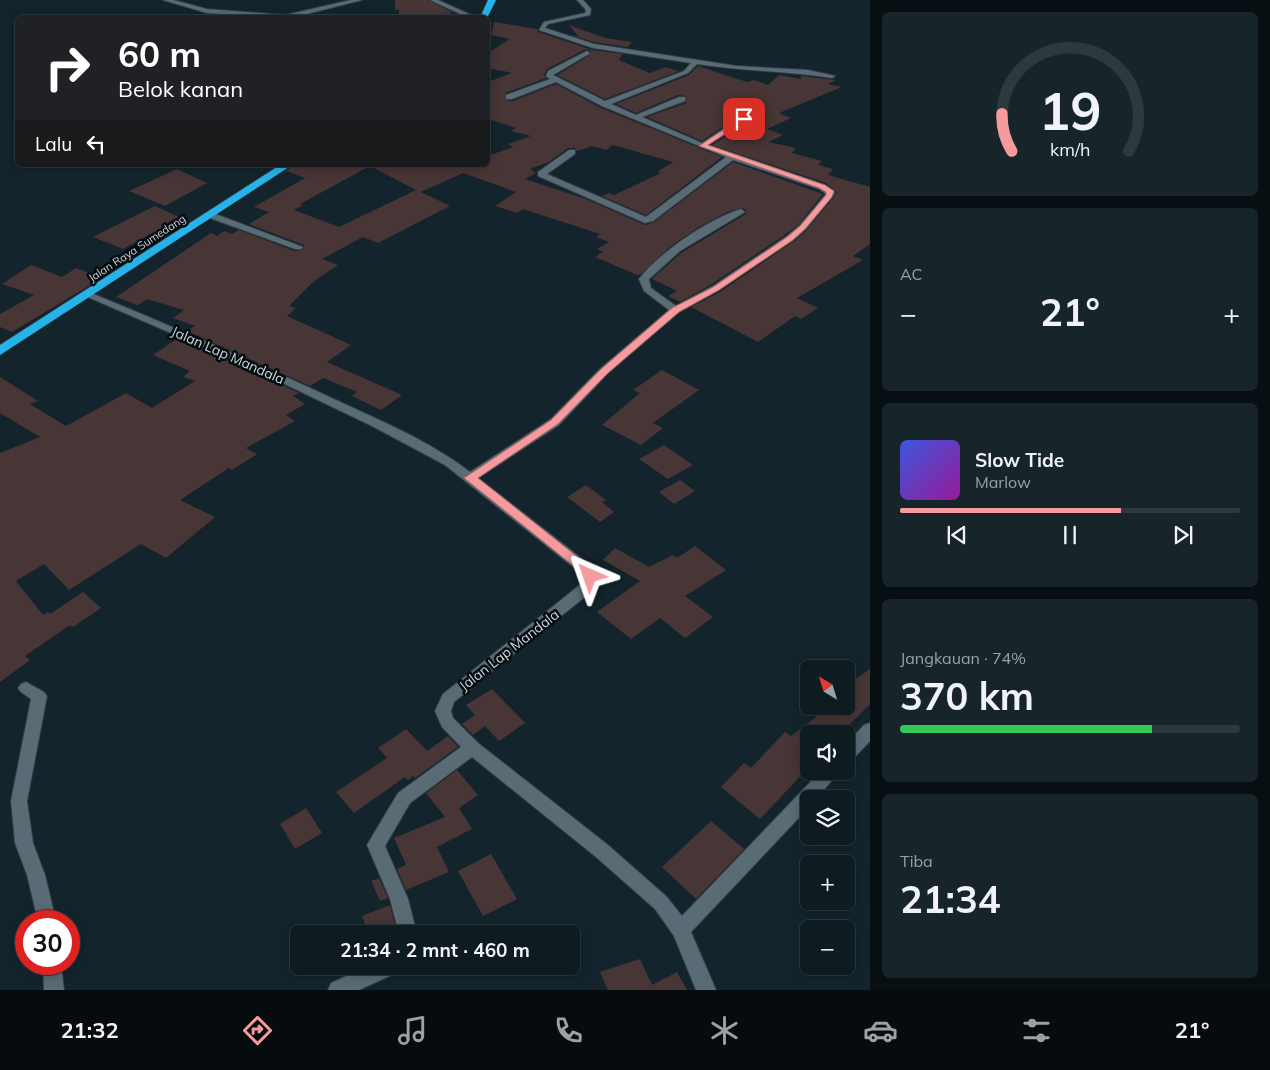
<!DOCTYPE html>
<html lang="id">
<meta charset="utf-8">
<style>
body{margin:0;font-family:Mulish,sans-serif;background:#17242a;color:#f1f3f6;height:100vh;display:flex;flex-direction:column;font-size:19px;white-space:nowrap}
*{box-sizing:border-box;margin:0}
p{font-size:16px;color:#9ba1a5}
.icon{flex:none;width:28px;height:28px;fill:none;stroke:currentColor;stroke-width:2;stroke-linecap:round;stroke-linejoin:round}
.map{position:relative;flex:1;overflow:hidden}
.drawer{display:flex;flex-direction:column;gap:12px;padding:12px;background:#080f12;width:400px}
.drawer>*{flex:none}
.guide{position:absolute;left:15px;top:15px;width:475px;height:152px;border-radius:8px;box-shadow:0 2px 12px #0003,0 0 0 1px #2e393f;background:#202124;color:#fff;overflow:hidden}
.needle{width:32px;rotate:322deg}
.buttons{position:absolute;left:800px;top:660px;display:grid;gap:10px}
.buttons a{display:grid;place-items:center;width:55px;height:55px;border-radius:8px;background:#0e1b21;box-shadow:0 2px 12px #0003,0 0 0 1px #2e393f;font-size:25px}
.speed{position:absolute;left:15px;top:910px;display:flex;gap:10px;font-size:25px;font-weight:700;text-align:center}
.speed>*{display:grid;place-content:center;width:65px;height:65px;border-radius:50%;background:#0e1b21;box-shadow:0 2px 12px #0003,0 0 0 1px #2e393f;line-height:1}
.speed .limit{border:8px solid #d22;background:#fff;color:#111}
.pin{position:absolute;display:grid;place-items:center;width:42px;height:42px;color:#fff;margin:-21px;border-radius:10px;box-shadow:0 2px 8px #0006}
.me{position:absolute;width:55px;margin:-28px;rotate:317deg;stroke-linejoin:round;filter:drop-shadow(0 0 4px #0008)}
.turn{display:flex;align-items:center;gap:18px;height:105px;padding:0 20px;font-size:22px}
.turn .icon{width:65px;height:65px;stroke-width:2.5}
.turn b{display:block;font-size:35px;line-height:42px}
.then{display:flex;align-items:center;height:48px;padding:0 20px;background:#0003;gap:10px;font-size:19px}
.big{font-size:38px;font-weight:700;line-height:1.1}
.drawer .widget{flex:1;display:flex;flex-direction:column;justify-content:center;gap:8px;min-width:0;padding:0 18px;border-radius:8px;background:#17242a}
.drawer .dial{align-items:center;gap:0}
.dial svg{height:130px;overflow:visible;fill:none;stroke:#2e393f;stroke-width:7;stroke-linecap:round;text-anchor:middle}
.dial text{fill:#f1f3f6;stroke:none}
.song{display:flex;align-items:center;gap:15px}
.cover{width:60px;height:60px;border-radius:8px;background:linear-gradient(135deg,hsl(230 70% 55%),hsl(300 70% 35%))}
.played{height:5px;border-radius:2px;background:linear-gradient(90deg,#f59b9d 65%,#2e393f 65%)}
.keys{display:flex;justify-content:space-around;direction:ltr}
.heat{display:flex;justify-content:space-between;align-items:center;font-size:28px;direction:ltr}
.charge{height:8px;border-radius:4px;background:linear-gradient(90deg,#34c759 74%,#2e393f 0)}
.trip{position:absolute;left:290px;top:925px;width:290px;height:50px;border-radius:8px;background:#0e1b21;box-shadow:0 2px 12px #0003,0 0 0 1px #2e393f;font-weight:700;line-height:50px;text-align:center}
.tab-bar{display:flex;height:80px;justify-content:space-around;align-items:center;background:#060b0d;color:#9ba1a5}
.tab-bar .icon{width:35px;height:35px}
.tab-bar .current{color:#f59b9d}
.tab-bar b{font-size:22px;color:#f1f3f6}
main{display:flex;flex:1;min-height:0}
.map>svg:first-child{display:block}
.building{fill:#483535;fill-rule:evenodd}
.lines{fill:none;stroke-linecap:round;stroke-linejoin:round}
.street-casing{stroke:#323d44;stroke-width:2}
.highway-casing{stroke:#323d44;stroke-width:1}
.street{fill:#596b75;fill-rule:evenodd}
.highway{fill:#25b3ea;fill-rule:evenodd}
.route{fill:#f59b9d;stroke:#9f6566}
.labels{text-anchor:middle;stroke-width:5;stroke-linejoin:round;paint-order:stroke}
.far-street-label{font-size:11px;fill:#ccd6dc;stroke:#050c10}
.street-label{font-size:14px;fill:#ccd6dc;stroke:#050c10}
</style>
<main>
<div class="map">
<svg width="870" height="990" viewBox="0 0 870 990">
<rect width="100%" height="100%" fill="#13242c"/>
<g class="building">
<path d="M395,0H428L452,12L445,17L422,14L415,18L399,16V10H395Z"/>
<path d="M494,22L537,29L538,32L592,50L623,54L619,60L650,73L666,67L679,71L605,99L557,75L590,55L591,51L586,49L547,69L544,75L546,78L505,93V100L513,101L556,84L601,108L722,157L646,215L602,196L609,193L614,195L661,173L657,172L673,162L613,145L606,150L592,146L577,151L575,148H568L549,162L530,169L536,173L525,179L586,199L645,225L654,222L733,162L823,194L799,224L786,234L712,284L680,302L668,296L677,291L652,279L681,253L746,214V210L742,208L727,212L699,227L671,246L641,274L637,275L595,257L603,252L597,249L609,242L596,237L600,234L523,209L517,213L495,206L516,192L463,173L421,192L450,206L378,243L363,237L322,259L338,265L314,281L289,306L296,308L287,316L351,345L327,362L402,395L381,410L352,396L357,392L323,378L310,386L187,331L195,326L173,318L184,310L147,299L138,305L116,297L211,233L217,236L224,231L232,234L239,230L294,251L302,250L304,245L249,224L269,212L254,207L305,178L286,171L294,165H488V156L513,147L508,144L531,136L511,131L516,128L488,119V82L512,73L488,68V53L510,39L491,35ZM370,166L416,190L339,227L294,210L303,205L300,204Z"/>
<path d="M569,25L605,38L632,42L628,47L594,42L571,35L578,36Z"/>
<path d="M698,66L747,82L754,80L768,85L779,75L801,79V76L836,80L828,84L842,87L779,113L791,118L767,129L783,135L768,142L796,148L792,153L822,161L818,165L833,169L828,175L870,187V244L853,256L863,260L797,298L818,308L801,319L795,316L758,342L691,307L720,292L794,241L807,230L837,193L826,183L712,145L748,123L747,115H740L702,141L647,117L686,103V96L678,95L636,113L616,104L689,75Z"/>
<path d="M177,169L207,183L165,206L129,191Z"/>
<path d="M155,206L181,218L123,249L93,237Z"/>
<path d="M31,265L62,277L76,268L102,278L12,332L0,327V314L34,295L2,284Z"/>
<path d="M178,338L299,393L293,396L305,404L286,415L295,421L246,448L257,454L232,470L229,468L180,500L215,517L166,558L141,544L69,590L44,564L16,581L43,615L48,612L50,614L83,592L101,608L73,627L70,625L25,656L30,660L0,682V453L40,437L0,413V377L38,401L30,404L66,426L126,393L152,408L195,381L183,377L190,371L153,355Z"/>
<path d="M662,370L699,390L653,423L663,428L641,445L602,425L640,393L633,390Z"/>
<path d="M664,445L693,465L668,479L639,459Z"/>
<path d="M680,480L695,491L674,504L659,492Z"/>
<path d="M586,485L606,500L602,502L614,512L600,522L567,497Z"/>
<path d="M695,546L726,570L685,596L713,617L685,638L660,618L631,639L597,612L640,581L603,560L615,548L649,567L673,555L677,558Z"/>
<path d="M870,669V704L840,734H809V767L760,819L721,787L744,763L751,768L785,732L791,736L819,715L807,706H846V686Z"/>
<path d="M492,689L525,723L499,741L485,726L473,735L462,724L475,715L466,705Z"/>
<path d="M406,729L427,751L448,736L458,747L415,778L413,776L408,780L405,777L354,813L336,792L387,758L378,748Z"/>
<path d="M457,770L478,795L459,808L472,829L437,847L449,872L406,890L397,869L406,865L394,838L445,817L426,793Z"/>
<path d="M306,808L322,833L295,849L280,824Z"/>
<path d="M711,821L744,849L696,899L662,867Z"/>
<path d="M491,854L517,899L483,916L458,871Z"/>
<path d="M379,878L388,898L380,901L371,881Z"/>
<path d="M390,905L397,934H369L362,916Z"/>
<path d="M640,959L652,985L677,972L687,990H608L600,972Z"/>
</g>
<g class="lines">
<g class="street-casing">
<g id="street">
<path d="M163,0H173L207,9L285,15L351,0H362L291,18L207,13Z"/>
<path d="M430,0H438L478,18H469Z"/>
<path d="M577,0H583L591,9L590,15L548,24L545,28L594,44L737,66L808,70L835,76L832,78C787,71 742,71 697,64L688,73L611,104L636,115L679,97H685V101L642,117L702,143L741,117H747V121L708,145L825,185L835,193L806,229L793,240L719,290L679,312L608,373L559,425L478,478L594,568L597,582L591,592L454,702L451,711L453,718L478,743L608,845L667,897L682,916L821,771H840L816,799H809V807L691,932L716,990H696L674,936L655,909L596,857L472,757L410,803L385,846L408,899L417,934H399L390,899L367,845L398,793L461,747L442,727L435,711L443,694L581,584L583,581L582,574L445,465L372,426L245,365L83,295L85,293H91C174,327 255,362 336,400C381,421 430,441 470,472L551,419L600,369L669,310L644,291L639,279C660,252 709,219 741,209L745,212L680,251L649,279L651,288L676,306L713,286L787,236L800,225L826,194L819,189L733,160L653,221L645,223L538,176V172L569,150H575V154L547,174L646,217L726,157L602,106L556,82L512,99H506V95L550,79L546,76L548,71L587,51L590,53L589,54L553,75L605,101L684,71L691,63L593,48L539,30L544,22L585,13L586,10Z"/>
<path d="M207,213H213L303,247L301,249H295L207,217Z"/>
<path d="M26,682L44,692L47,696L27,801L33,843L45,875L56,921H38L27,875L15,843L11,801L31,699L21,692L18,688L21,684Z"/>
<path d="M870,723V741L852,760L846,762V744L864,725Z"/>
<path d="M43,964H61L64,990H44Z"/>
<path d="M368,966H398L396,973L359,990H328L331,983Z"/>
</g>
</g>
<g class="highway-casing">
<g id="highway">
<path d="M488,0H496L487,18H480Z"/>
<path d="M280,165H292L0,355V345Z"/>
</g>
</g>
<use href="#street" class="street"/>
<use href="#highway" class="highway"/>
</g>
<path class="route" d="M742,117L748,119L708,145L825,185L834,191L832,197L805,229L793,240L719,290L679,312L608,373L558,424L478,478L593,569L596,576L594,580H586L576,568L464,478L551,420L601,369L672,308L713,287L787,237L800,226L826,195V192L819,188L699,146Z"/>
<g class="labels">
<g class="far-street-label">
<text transform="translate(137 248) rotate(-33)" y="4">Jalan Raya Sumedang</text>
</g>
<g class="street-label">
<text transform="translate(228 355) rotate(24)" y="5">Jalan Lap Mandala</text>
<text transform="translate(509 650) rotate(-38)" y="5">Jalan Lap Mandala</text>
</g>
</g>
</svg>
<div class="buttons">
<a><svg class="needle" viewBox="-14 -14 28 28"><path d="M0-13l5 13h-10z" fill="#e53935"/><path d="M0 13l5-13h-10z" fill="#9ba1a5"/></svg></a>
<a><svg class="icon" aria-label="sound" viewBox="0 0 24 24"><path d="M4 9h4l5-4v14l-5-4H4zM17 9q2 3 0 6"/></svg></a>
<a><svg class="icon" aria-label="layers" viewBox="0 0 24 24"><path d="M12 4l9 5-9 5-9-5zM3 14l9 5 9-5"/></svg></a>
<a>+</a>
<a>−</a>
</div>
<div class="speed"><div class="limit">30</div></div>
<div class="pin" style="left:744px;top:119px;background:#d93025"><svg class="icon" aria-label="arrive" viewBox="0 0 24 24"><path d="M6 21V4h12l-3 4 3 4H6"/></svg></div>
<svg class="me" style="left:590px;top:576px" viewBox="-20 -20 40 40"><path d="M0-17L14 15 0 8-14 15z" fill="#f59b9d" stroke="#fff" stroke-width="4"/></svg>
<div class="trip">21:34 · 2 mnt · 460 m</div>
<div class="guide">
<div class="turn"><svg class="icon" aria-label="right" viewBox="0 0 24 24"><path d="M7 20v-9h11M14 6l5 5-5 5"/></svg><div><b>60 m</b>Belok kanan</div></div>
<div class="then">Lalu<svg class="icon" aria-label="left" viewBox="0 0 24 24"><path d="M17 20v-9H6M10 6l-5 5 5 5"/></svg></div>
</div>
</div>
<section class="drawer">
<div class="widget dial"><svg viewBox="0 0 100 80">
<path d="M14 69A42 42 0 1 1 86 69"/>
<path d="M14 69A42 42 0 0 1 8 46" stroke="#f59b9d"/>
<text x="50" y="56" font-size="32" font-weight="700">19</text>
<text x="50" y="72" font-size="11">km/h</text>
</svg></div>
<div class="widget"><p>AC</p>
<div class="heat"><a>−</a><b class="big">21°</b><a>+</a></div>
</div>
<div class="widget">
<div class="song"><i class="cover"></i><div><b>Slow Tide</b><p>Marlow</p></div></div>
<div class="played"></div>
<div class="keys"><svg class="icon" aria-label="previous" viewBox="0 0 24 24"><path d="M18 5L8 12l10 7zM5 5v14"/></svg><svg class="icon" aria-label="pause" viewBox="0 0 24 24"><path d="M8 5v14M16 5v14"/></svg><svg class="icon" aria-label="next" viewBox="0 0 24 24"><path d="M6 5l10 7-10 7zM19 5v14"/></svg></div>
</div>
<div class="widget"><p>Jangkauan · 74%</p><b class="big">370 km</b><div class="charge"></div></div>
<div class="widget"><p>Tiba</p><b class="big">21:34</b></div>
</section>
</main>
<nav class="tab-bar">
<b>21:32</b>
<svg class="icon current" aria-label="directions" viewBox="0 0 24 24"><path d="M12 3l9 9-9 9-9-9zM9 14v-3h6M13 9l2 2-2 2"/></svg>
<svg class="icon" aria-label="music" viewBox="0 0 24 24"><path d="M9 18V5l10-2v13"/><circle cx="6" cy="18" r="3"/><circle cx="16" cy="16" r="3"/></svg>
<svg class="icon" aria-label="phone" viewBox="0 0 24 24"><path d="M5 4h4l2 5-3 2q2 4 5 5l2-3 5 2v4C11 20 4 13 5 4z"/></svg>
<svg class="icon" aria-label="climate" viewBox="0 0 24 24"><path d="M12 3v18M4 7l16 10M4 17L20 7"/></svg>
<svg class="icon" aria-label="car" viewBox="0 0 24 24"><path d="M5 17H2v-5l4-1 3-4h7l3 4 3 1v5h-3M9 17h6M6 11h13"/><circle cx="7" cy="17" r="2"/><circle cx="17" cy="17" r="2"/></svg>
<svg class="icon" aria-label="filters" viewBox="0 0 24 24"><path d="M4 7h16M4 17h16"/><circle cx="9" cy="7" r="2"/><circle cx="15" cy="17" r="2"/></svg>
<b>21°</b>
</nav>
